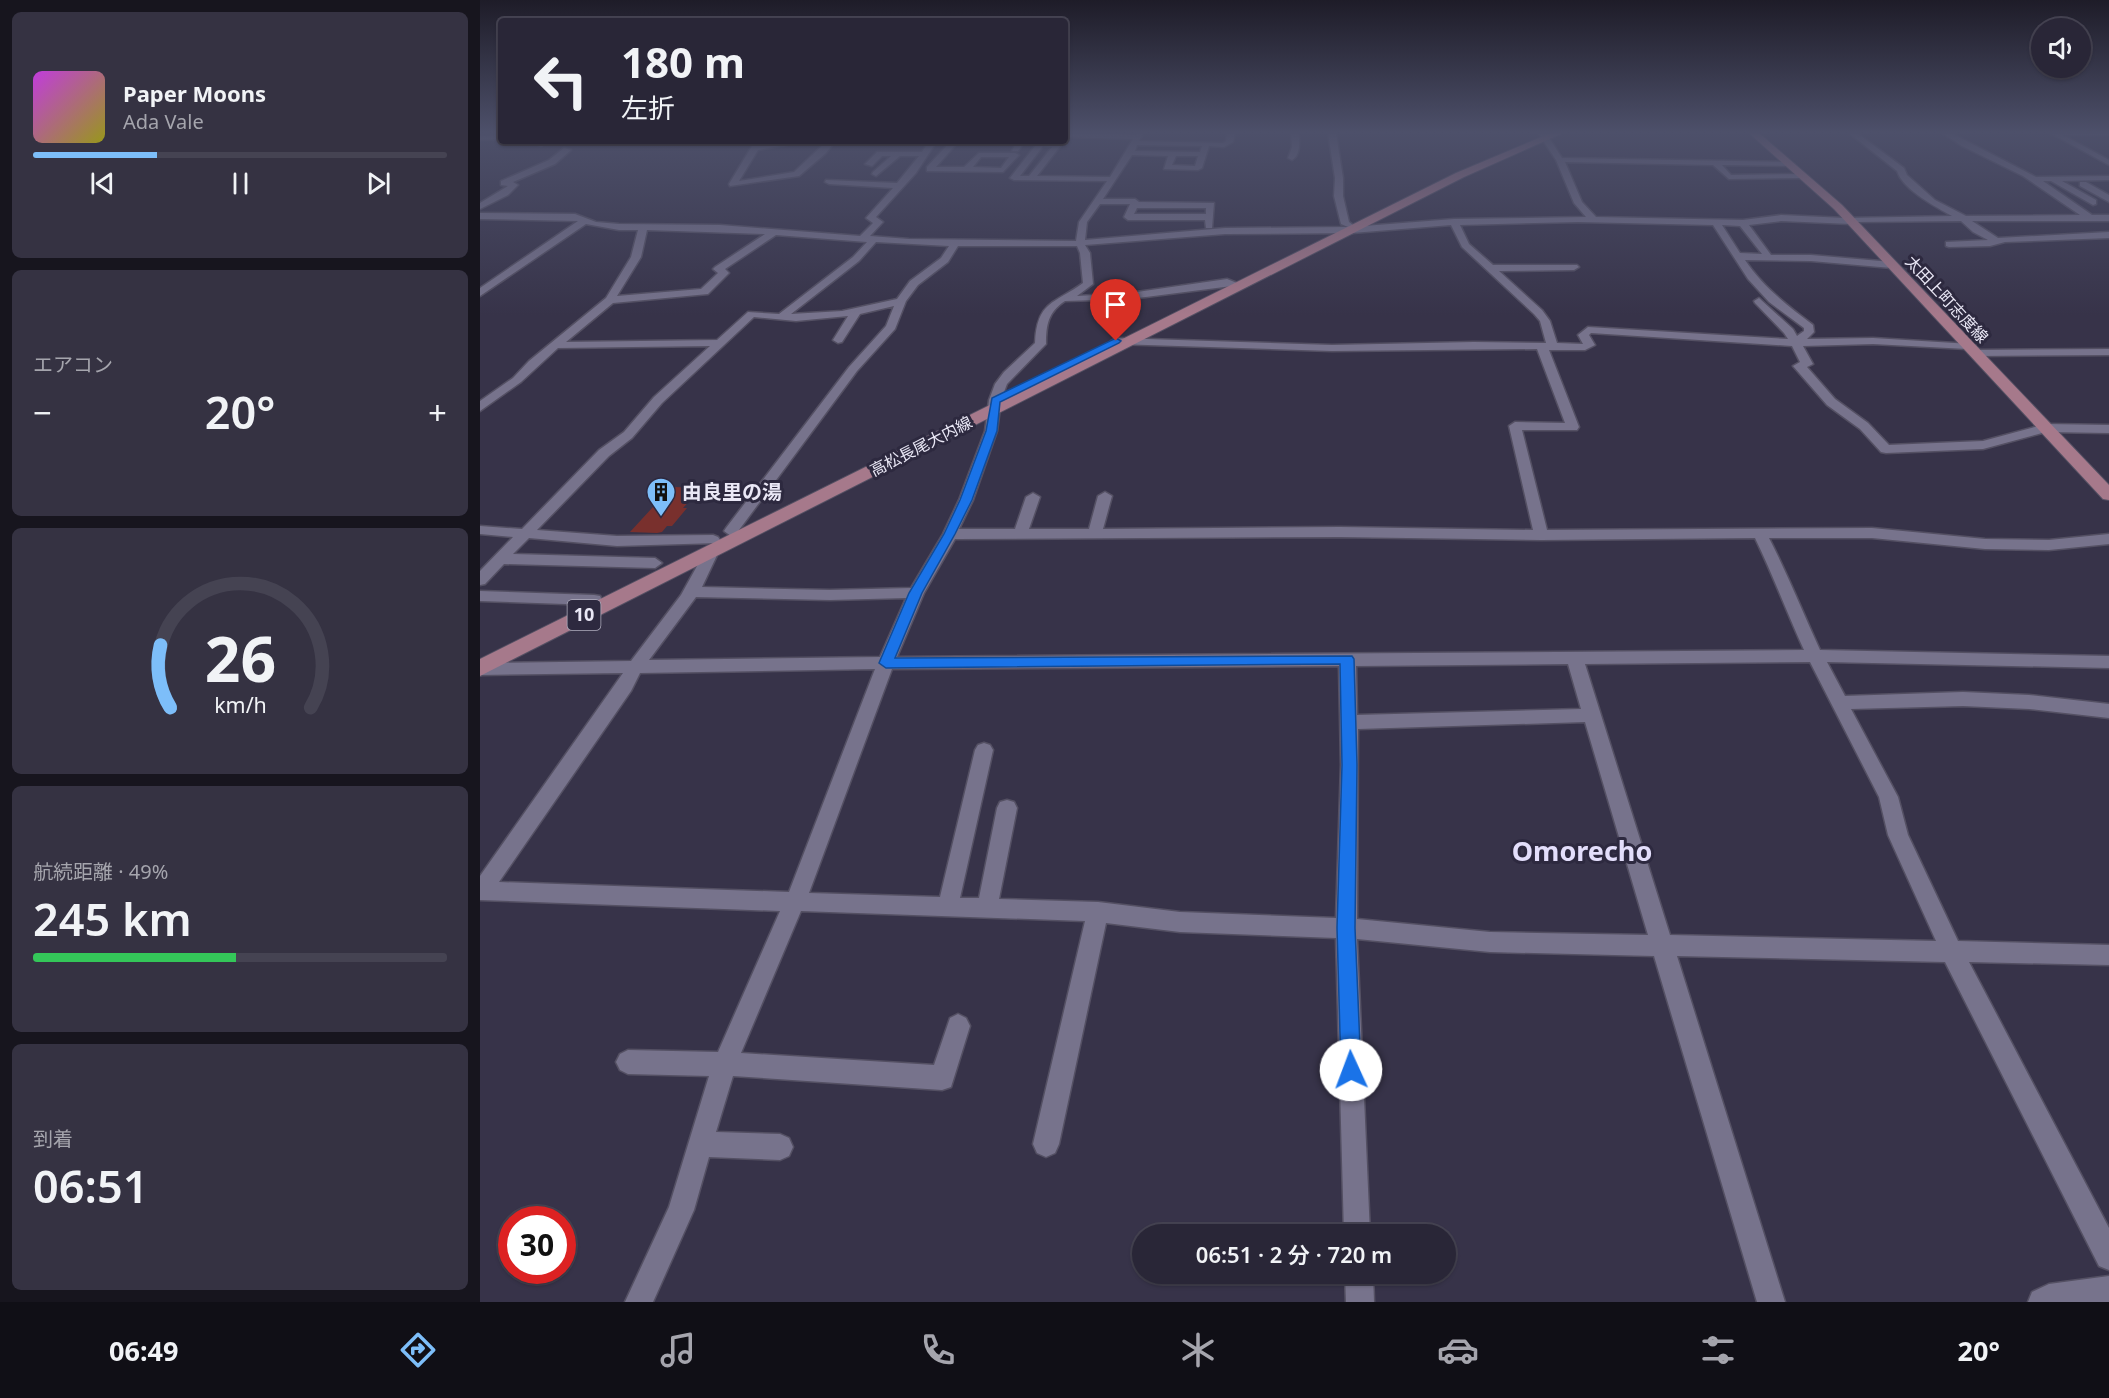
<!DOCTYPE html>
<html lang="ja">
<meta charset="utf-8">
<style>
body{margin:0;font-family:"Noto Sans","Noto Sans JP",sans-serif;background:#353242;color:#f1f3f6;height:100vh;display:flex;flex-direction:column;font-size:22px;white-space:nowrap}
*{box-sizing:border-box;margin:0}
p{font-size:20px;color:#a5a5ad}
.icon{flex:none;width:33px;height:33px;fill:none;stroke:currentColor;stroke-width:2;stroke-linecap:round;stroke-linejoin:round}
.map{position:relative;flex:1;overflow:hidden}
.details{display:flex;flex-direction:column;gap:12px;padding:12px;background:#17151e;width:480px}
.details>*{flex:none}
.guide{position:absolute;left:18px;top:18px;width:570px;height:126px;border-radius:6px;box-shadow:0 2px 4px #0004,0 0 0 2px #454352;background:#292637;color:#f1f3f6;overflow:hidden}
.controls{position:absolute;left:1551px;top:18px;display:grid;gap:12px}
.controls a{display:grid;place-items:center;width:60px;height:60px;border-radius:50%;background:#292637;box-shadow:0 2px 4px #0004,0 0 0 2px #454352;font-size:30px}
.speed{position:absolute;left:18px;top:1206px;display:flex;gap:12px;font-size:30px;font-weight:700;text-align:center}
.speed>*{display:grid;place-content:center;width:78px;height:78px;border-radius:50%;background:#292637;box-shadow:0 2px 4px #0004,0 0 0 2px #454352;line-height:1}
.speed .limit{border:9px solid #d22;background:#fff;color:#111}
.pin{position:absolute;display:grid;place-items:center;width:51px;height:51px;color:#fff;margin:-62px -26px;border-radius:50% 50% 50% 0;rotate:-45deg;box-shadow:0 0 6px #0007}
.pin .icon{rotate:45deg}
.me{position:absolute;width:66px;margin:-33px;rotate:358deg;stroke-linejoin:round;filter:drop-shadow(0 0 4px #0008)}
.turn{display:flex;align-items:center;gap:21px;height:126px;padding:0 24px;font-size:27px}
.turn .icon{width:78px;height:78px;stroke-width:2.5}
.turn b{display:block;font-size:42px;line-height:51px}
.big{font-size:45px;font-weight:600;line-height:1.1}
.details .card{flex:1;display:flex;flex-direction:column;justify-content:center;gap:9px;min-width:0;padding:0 21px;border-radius:9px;background:#353242}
.details .dial{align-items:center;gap:0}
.dial svg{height:156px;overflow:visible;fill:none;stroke:#454352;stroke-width:7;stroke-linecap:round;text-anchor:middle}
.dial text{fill:#f1f3f6;stroke:none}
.song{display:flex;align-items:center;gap:18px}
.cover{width:72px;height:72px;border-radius:9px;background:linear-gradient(135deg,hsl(290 70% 55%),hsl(60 70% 35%))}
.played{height:6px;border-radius:3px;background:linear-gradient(90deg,#7dbef9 30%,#454352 30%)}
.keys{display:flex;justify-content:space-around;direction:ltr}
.heat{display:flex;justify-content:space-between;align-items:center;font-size:33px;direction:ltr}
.charge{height:9px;border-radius:4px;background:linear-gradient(90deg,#34c759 49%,#454352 0)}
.trip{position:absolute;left:652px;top:1224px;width:324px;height:60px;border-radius:30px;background:#292637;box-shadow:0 2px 4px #0004,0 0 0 2px #454352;font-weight:600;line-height:60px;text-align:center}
.dock{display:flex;height:96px;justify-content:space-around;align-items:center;background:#100f16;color:#a5a5ad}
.dock .icon{width:42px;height:42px}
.dock .selected{color:#7dbef9}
.dock b{font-size:27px;color:#f1f3f6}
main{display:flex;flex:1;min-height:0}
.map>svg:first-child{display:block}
.building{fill:#79302d}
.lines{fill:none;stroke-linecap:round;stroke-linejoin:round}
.minor-casing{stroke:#545063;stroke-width:3}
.major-casing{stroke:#545063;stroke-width:2}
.minor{fill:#77738c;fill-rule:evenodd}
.major{fill:#a6798b;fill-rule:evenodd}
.route{fill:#1a73e8;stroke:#114b97;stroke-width:1.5}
.labels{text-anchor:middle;stroke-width:6;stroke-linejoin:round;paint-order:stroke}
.far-street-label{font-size:16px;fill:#eae8f6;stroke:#2d293f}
.shield{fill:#2d293f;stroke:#b1afbf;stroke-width:1.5}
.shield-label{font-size:18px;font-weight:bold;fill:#eae8f6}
.poi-label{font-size:20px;font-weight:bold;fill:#eae8f6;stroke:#2d293f;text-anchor:start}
.near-quarter-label{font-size:27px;font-weight:bold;fill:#e3defb;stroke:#2d293f}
</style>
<main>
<section class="details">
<div class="card">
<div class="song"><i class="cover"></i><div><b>Paper Moons</b><p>Ada Vale</p></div></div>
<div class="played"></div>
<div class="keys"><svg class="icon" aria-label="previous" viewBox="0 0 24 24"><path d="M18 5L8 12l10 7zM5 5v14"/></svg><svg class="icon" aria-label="pause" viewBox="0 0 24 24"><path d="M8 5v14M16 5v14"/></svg><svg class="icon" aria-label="next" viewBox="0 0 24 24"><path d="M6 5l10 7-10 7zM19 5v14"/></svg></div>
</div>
<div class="card"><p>エアコン</p>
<div class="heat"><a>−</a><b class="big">20°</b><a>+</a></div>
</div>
<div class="card dial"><svg viewBox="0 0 100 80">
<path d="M14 69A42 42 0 1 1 86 69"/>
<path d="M14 69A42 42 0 0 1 9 37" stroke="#7dbef9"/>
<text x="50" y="56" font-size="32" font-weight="700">26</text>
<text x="50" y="72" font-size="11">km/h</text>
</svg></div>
<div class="card"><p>航続距離 · 49%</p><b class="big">245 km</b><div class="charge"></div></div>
<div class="card"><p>到着</p><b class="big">06:51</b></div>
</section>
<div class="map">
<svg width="1629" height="1302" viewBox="0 0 1629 1302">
<rect width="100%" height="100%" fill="#373349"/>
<path class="building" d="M195,487L217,488L210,496H214L203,508H207L192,526H187L182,532L177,533L150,532L184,495H188Z"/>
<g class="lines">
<g class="minor-casing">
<g id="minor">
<path d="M585,133L655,135L663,133L659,141L743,143L746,141L747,133H755L753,142L744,147L729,146L722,168L718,170L684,169L688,156L652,155L623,199H655L659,202L734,203L732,228H726L725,220H648L644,217L650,204H620L607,222L605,240L745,228L868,227L861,224L854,196L855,178L848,133H856L863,178V196L869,222L873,225L871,227L974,219L1106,217L1094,203L1076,160L1058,133H1066L1082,158L1310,162L1314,164L1313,166L1242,165L1251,175L1324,174L1328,176L1324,178L1249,179L1233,165L1085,162L1102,202L1116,217L1263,220L1301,215L1365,218L1472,216C1456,207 1423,190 1417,171L1369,133H1377L1424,168L1427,175L1455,200L1486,216L1600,215L1543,176L1482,146L1462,133H1471L1556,177L1629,176V180L1582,181L1616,200V204L1613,205L1571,181H1563L1612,215H1629V221H1492L1518,238L1629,232V238L1525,242L1510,246L1469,247L1466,246V242L1508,240L1493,232L1481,221L1375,222L1371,224L1301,221L1269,225L1291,255H1331L1412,262L1417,265L1412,268L1331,261L1265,260C1283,287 1307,305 1333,325L1334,332L1327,339L1393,338L1491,344L1493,346L1487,349L1393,344L1323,346L1333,364L1327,367L1355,399L1388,423L1409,445L1503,441L1566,424L1629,425V433L1566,432L1503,449L1406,453L1401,452L1380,429L1347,405L1313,366L1320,362L1312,346L1111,333L1109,335L1115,345L1105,350H1069L1099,427L1097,430H1042L1067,530L1392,528L1505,539L1569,540L1629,534V544L1569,550L1505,549L1392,538H1289C1308,575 1323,613 1340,650L1629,656V668L1347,662L1365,696L1483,692L1549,695L1629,704V718L1549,709L1483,706L1371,709L1418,797L1428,835L1478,941L1629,945V965L1489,962L1629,1228V1270L1619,1266L1465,962L1197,956L1305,1302H1277L1174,956L1010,952L877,939L890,1234H864L856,938L700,932L626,923L579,1144L575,1153L566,1157L557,1153L553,1144L605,921L321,911L261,1053L454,1065L470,1018L478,1014L486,1018L490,1026L471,1087L462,1090L253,1076L236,1132L300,1134L309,1138L313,1147L309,1156L300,1160L229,1157L214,1210L173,1302H145L189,1207L229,1076L148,1074L140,1070L136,1062L140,1054L148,1050L238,1052L300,911L0,900V876L143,673L0,675V663L151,661L201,595L227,548L232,546L239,551L222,587L350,590L431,588L463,534L479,500L505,431L509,400L515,384L524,372L555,343C557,301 574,304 603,283L600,253L597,246H478L468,262L438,285L426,301L415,329L377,371L256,534L251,536L244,531L246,528L369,367L406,326L414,306L380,314L362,342L358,343L353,340L368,316L316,321L274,317L182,403L152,438L129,456L57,530L137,536L233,535L238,537L240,540L238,543L137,546L49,538L33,554L175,558L182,563L175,568L24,564L5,584L0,585V571L33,537L0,534V526L42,529L119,450L144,432L174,397L230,346L78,348L41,382L0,411V401L33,378L49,361L126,298L151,257L158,230H139L106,224L0,296V288L98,221L0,219V213L95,214L116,222L139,224L240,225L380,236L393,223L386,218L413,188L349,184L345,182L346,180L417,183L439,156H420L396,176L392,174L393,172L411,156H402L392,166L385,164L397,152H442L449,141H457L436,173L396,217L403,222L390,236L429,239L596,241L599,222L627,181L534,180L530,178L559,141L581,145L557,176L630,177L653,139L585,137ZM657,145L722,146L720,152L655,151ZM563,146L572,147L549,176H540ZM696,156H718L715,166L692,165ZM657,208H726V214H654ZM1098,222L1233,225L1268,279L1289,302L1324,328V331L1317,336L1313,329L1279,298L1274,301L1275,303L1304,333L1308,339L1108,327L1098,335L1103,344L1077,343L1070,321L1062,310L1019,271L1094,270L1099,267L1097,265H1013L989,244L980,225ZM971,225L982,247L1054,314L1060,321L1066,343L994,342L852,345L636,338L631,341L636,344L852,351L1057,349L1085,423L1035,422L1029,426L1053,530L860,527L623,529L632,496L625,492L618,496L609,529H549L560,497L553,493L546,497L535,529H479L493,500L517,431L521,400L527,384L566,344C566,325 568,312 585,301L650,299L752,286L757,283L747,279L650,293L597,296L613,284L610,253L605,245L745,234L872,233ZM1242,225L1260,226L1282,254L1260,253ZM167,230L285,234L235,267L233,269L238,273L221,289L137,296L161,257ZM296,235L387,242L373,257L299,314L268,312L237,340L86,342L133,303L228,294L249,273L245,269ZM396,242L469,246L461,258L430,281L417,299L362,311L311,314L379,261ZM860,537L1061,540L1275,538C1293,575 1307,613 1324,650L417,657L444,593L475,539ZM216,597L350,600L426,598L400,657L169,660ZM1330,662L1399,797L1408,835L1456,941L1190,935L1105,664ZM1088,664L1101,709L877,715L876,666ZM859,666L861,765L856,918L700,912L618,902L519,899L537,808L534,802L527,800L520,802L517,808L499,898H480L513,750L510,745L504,743L498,745L495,750L460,897L329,893L412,669ZM395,669L309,892L19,882L151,691L160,673ZM1105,722L1168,935L1010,932L877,919L878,729Z"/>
<path d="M811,133H819C819,142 821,155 812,160L808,158L812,147Z"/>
<path d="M1570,133H1629V135H1583L1629,160V165Z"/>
<path d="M21,135V139L0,140V136Z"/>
<path d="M60,141H68L61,146L57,144Z"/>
<path d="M308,141H328L278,150L259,181L314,172L347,141H355L346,153L319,176L250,186L249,184L272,146Z"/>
<path d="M471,141H479L456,167H484L499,153H535L539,155L523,172L447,171V167ZM501,157H529L521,168L493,167Z"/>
<path d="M537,141H545L538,151H532Z"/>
<path d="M84,148L91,150L75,164L33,182L38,185L28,195L0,209V203L28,186L21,185V181L69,160Z"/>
<path d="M1600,182H1606L1629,195V202L1600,186Z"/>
<path d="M1629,349V355L1495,356L1489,353L1495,350Z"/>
<path d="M0,591L114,595L120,596L122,600L120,604L114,605L0,601Z"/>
<path d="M865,1274H893L894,1302H866Z"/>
<path d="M1629,1276V1302H1548L1552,1292L1569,1284Z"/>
</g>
</g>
<g class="major-casing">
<g id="major">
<path d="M1071,133H1083L984,177L0,676V659L976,173Z"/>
<path d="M1269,133H1279L1362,205L1629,485V500L1623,499L1354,209Z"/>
</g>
</g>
<use href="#minor" class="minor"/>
<use href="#major" class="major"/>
</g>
<linearGradient id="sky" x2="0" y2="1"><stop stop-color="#1e1c28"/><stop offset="0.42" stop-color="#4d506a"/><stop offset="1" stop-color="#4d506a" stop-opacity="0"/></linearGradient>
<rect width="1629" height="315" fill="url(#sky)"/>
<path class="route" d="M636,338L641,341L639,343L520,402L517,431L492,500L475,534L442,593L415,658L872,656L874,659L877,765L875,928L881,1070L878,1076L871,1079L864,1076L861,1070L857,928L862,765L860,664L406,668L399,663L429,593L464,534L480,500L506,431L512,398Z"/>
<defs>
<g id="building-pin" transform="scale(1.5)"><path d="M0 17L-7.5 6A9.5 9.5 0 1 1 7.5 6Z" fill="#7dbef9" stroke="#2d293f"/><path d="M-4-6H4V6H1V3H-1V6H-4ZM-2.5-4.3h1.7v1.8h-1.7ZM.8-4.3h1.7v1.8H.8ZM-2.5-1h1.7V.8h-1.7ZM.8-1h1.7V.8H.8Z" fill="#111"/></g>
</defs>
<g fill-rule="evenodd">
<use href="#building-pin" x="181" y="492"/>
</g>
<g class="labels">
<g class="far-street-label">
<text transform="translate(1467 299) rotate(47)" y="6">太田上町志度線</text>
<text transform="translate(441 446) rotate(-27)" y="6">高松長尾大内線</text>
</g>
<rect class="shield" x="87.5" y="600" width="33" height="30" rx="4.5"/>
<g class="shield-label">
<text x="104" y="621">10</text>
</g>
<g class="poi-label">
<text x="202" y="499">由良里の湯</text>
</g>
<g class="near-quarter-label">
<text x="1102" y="861">Omorecho</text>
</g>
</g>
</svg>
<div class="controls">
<a><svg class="icon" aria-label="sound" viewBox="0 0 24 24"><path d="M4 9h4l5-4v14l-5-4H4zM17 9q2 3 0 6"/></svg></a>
</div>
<div class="speed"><div class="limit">30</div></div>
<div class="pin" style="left:636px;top:341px;background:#d93025"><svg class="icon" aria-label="arrive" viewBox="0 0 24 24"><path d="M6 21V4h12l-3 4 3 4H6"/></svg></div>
<svg class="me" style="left:871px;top:1070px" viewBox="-20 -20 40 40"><circle r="19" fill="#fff"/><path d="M0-13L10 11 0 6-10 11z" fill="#1a73e8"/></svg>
<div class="trip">06:51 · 2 分 · 720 m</div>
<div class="guide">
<div class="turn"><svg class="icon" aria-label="left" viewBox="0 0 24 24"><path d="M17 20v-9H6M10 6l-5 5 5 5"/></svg><div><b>180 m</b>左折</div></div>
</div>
</div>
</main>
<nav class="dock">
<b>06:49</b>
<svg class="icon selected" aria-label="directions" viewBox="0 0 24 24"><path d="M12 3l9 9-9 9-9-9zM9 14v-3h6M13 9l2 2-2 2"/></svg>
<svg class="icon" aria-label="music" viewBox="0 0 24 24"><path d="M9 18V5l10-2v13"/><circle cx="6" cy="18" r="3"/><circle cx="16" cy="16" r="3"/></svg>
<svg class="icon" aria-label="phone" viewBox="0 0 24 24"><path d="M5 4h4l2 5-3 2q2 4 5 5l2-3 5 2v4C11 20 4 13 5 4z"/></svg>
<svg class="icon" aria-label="climate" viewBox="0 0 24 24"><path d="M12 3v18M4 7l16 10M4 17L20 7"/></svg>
<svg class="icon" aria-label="car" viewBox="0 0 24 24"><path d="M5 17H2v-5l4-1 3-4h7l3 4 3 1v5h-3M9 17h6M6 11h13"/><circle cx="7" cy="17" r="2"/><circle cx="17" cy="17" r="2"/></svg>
<svg class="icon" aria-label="filters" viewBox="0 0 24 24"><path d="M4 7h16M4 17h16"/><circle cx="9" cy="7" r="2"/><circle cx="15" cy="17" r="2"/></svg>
<b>20°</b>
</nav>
